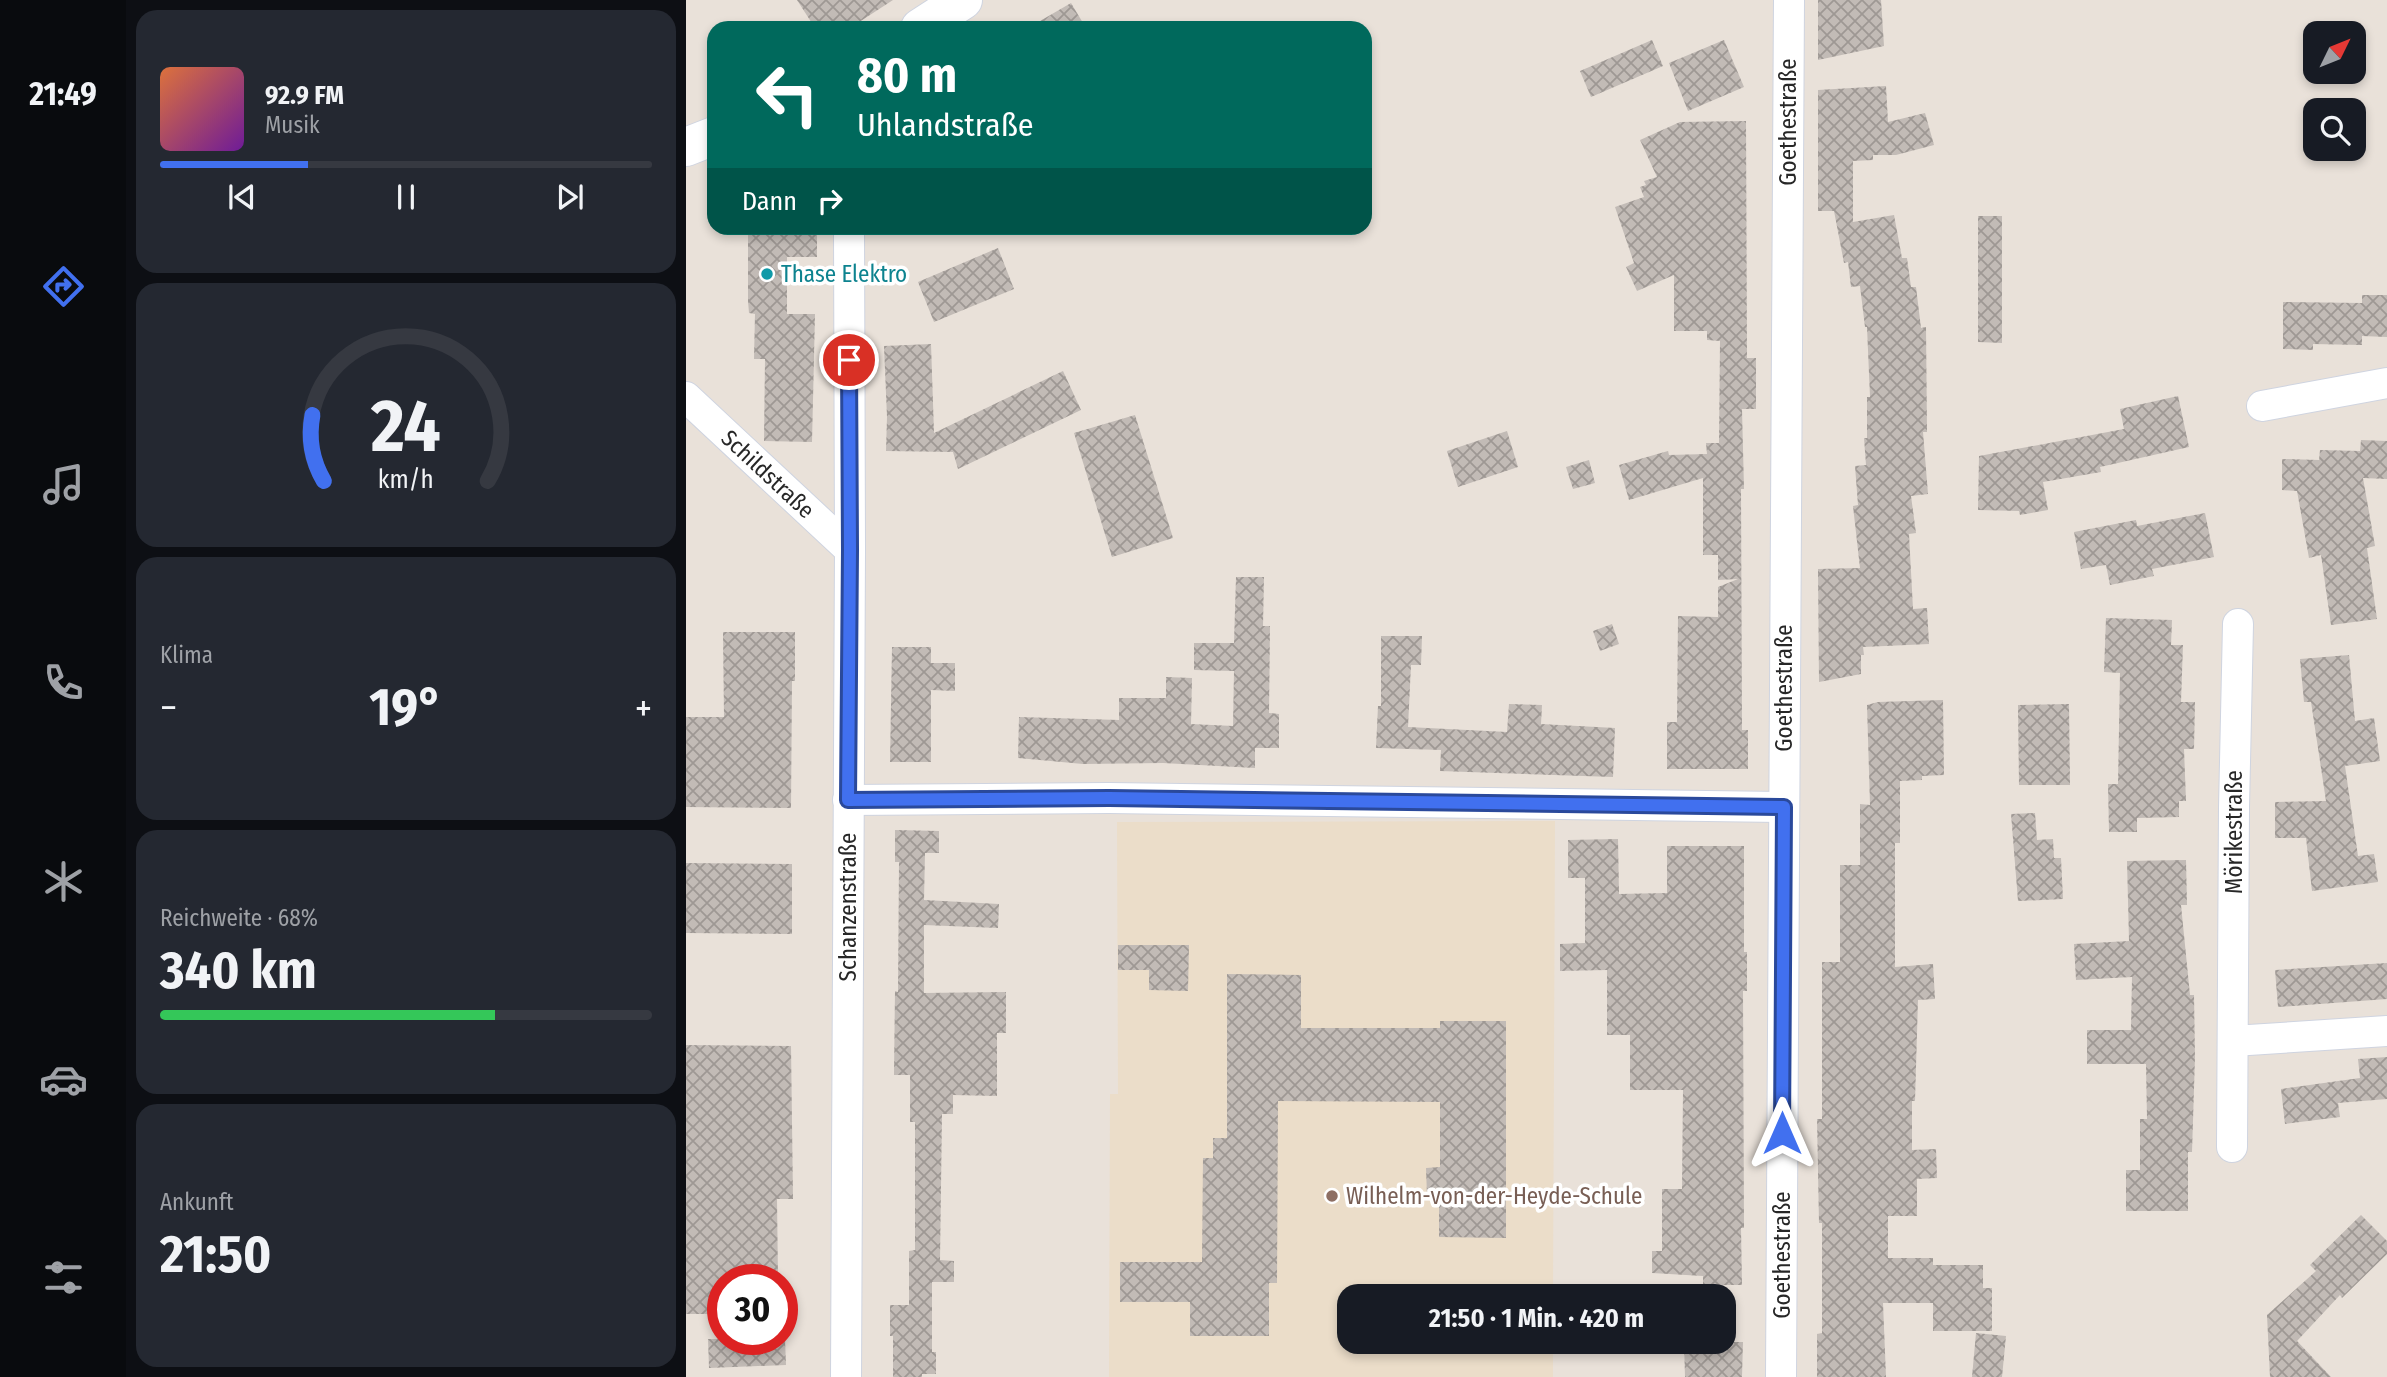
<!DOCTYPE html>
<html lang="de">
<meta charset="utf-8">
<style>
body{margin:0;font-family:"Fira Sans Condensed",sans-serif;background:#242831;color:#f1f3f6;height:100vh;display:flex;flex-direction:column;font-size:26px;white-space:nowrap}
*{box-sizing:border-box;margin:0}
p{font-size:23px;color:#9ea1a6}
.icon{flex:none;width:38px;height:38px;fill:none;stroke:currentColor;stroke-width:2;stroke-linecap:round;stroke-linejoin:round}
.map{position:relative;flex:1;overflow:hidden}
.drawer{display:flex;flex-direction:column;gap:10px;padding:10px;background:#0d0f14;width:560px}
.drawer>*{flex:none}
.top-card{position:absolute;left:21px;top:21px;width:665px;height:214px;border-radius:21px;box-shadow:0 4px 10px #0003;background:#00695c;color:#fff;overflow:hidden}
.needle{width:46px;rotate:47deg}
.buttons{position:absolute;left:1617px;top:21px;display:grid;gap:14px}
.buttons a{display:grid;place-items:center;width:63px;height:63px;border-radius:14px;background:#171b24;box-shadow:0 4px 10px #0003;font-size:35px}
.speed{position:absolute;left:21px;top:1264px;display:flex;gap:14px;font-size:35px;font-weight:700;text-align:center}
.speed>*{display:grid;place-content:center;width:91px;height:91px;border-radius:50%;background:#171b24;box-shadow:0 4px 10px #0003;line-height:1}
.speed .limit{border:10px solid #d22;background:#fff;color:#111}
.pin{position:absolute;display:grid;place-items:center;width:60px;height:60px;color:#fff;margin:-30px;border:4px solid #fff;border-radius:50%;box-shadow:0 2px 7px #0007}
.me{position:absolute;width:77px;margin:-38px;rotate:0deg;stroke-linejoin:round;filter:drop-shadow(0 0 5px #0008)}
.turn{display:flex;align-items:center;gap:24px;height:147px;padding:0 35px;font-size:32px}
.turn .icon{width:91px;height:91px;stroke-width:2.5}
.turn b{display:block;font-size:49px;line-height:60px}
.then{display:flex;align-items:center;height:66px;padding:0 35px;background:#0003;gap:14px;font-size:26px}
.big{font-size:52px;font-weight:700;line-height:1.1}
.drawer .tile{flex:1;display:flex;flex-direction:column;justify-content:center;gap:10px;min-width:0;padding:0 24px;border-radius:21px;background:#242831}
.drawer .dial{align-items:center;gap:0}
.dial svg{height:182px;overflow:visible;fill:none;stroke:#363941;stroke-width:7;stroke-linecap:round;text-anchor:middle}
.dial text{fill:#f1f3f6;stroke:none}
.song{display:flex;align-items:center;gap:21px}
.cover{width:84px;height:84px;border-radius:10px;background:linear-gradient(135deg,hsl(20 70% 55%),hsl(280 70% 35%))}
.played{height:7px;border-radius:4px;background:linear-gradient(90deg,#4170ef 30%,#363941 30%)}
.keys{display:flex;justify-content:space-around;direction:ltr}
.heat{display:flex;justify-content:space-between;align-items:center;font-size:38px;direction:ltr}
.charge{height:10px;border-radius:5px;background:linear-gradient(90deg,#34c759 68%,#363941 0)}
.trip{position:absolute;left:651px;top:1284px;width:399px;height:70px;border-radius:21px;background:#171b24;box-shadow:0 4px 10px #0003;font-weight:700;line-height:70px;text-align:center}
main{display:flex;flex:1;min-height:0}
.tabs{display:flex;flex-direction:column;width:126px;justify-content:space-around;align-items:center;background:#090b0e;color:#9ea1a6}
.tabs .icon{width:49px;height:49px}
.tabs .active{color:#4170ef}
.tabs b{font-size:32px;color:#f1f3f6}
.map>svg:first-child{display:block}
.education{fill:#ebddc9}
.building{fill:url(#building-cross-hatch)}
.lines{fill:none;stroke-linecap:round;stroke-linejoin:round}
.street-casing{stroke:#cfd4e0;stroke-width:32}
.secondary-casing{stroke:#cfd4e0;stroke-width:40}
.street{stroke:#fff;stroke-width:30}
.secondary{stroke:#fff;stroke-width:38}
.route-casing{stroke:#2a499b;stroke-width:18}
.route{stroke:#4170ef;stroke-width:12}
.culture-dot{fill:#0f9aa8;stroke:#fff;stroke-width:2.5}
.education-dot{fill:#8d6e63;stroke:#fff;stroke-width:2.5}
.labels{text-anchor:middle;stroke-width:7;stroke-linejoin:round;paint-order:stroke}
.street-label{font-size:23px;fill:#272727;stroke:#fff}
.culture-label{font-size:23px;fill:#0d838f;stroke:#fff;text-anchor:start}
.education-label{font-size:23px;fill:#785e54;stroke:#fff;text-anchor:start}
</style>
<main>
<nav class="tabs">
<b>21:49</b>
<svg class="icon active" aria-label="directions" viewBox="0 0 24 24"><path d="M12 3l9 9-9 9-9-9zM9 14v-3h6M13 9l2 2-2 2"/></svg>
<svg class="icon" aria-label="music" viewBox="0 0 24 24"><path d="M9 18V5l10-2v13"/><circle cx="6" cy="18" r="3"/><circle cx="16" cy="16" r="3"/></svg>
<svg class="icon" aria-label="phone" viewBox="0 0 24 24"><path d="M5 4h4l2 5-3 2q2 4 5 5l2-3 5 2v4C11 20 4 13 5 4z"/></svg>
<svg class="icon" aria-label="climate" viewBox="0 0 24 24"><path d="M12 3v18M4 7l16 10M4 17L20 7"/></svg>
<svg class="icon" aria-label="car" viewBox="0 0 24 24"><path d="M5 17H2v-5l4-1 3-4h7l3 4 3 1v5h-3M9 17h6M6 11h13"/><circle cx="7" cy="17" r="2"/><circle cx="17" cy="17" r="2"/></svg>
<svg class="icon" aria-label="filters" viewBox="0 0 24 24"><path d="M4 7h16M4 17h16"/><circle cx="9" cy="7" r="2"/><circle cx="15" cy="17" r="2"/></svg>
</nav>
<section class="drawer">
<div class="tile">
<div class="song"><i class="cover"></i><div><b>92.9 FM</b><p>Musik</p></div></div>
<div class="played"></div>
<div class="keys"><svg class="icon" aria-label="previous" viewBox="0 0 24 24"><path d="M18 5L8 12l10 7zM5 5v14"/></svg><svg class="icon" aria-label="pause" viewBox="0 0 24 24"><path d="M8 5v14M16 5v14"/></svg><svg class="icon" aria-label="next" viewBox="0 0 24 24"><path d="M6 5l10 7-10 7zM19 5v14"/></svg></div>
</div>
<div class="tile dial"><svg viewBox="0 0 100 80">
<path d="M14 69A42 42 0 1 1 86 69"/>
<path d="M14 69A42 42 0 0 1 9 40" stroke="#4170ef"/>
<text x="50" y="56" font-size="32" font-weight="700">24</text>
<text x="50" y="72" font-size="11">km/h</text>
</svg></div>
<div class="tile"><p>Klima</p>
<div class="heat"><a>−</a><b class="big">19°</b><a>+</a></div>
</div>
<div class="tile"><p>Reichweite · 68%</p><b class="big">340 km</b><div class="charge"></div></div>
<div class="tile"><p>Ankunft</p><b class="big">21:50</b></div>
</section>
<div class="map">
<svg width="1701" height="1377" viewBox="0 0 1701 1377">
<defs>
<pattern id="building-cross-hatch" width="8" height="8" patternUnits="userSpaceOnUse" patternTransform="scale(1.75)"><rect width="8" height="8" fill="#c2bbb6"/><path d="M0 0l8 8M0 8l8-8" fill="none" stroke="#9e9894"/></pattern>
</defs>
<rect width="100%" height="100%" fill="#e9e1d9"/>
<path class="education" d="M869,821L867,1297H663V1342H867V1377H423L424,1094H432L431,822Z"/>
<g class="building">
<path d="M111,0H207L164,28H129Z"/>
<path d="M1132,0H1195L1198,46L1132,60Z"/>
<path d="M385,3L400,28H342Z"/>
<path d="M966,40L977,66L905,97L894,71Z"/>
<path d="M1038,40L1058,87L1002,111L983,63Z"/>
<path d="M1200,86L1202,122L1239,113L1248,145L1210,155H1187V160L1167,161V222L1208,215L1216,258H1221L1225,287H1230L1235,328L1240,327L1241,432H1237L1242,494L1225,496L1230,533L1223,534L1227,609L1241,608L1243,644L1177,647L1178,655H1175V674L1133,682L1132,569L1174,568L1167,506L1172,505L1169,466L1180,465L1178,438H1181V397H1184L1181,327H1179L1174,286L1165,287L1162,262L1158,263L1148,211H1132V90Z"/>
<path d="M1060,121L1061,358H1070V409H1056L1058,489H1055L1056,730H1062V769H981V722H991L992,616L1032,617V587L1052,579L1032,580V555H1017V478L943,500L933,465L982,451L983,455L1021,454L1020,443H1033L1034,341L1021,340V331H988V275L951,291L940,267L948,263L929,207L958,197L954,187L960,185L958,181L971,177L954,140L994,122Z"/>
<path d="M1292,216H1316V343L1292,342Z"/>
<path d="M62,228H131V257H101V314H129L126,442L78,441L79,359H68L69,314L63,313L62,301Z"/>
<path d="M312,248L328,289L248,322L232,282Z"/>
<path d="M1676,295H1701V337L1676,336V345L1627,344V350L1597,349V302L1676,303Z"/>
<path d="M245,344L248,433L377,371L395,410L272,469L267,452L200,451L201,417L198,346Z"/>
<path d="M1492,396L1503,447L1414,467L1415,472L1357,482L1362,510L1334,515L1333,511L1292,510L1293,456L1438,429L1434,409Z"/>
<path d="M449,415L487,538L426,557L388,433Z"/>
<path d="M821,431L832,467L772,487L761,451Z"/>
<path d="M1675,440L1701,441V479L1677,478L1689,546L1681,548L1691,619L1645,625L1635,555L1623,558L1611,491L1596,490V459L1633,460L1634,450L1674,451Z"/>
<path d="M903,460L909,483L887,489L880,467Z"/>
<path d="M1519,513L1528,557L1466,569L1468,576L1424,585L1420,565L1395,569L1388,532L1450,520L1451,526Z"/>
<path d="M550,577H578L577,626H584L583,713L593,714V748H569V768L477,763L397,764L332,758L333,717L433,720V698H480V677L506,678L505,724L547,726L548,671L508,670V643H548Z"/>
<path d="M1420,618L1486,620L1485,645H1497L1495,702H1509L1508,749H1498L1500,801H1493V817L1451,818V832H1423L1422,784H1432L1434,673L1418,672Z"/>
<path d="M926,624L933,644L914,651L907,631Z"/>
<path d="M37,632H109V681H106L105,808L0,807V717H38Z"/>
<path d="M695,636H736L735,665H725L722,727L821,732L823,704L856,705L855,724L929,728L927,777L754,771L755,750L690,748L692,706H695Z"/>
<path d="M206,647H245V663H269V691L245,690V762H204Z"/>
<path d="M1663,655L1669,721L1688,718L1694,761L1659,766L1672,856L1688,854L1692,882L1626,891L1620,838H1589V802L1640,801L1625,702H1618L1614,659Z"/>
<path d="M1257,700L1258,775L1236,776V780L1214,781V843H1209V967L1247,964L1249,999L1232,1000L1229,1101H1226V1150L1250,1149L1251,1178L1231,1179V1216H1202V1258H1247V1265H1297V1288H1306V1331H1247V1303H1197L1200,1377H1131V1334L1136,1333V1223H1133L1131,1119H1136V962H1154V865H1174V804L1184,805L1181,705L1192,702Z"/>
<path d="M1383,704L1384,785H1333L1332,705Z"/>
<path d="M1349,813L1351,840L1367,839L1368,858H1375L1377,899L1332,901L1325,814Z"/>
<path d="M209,830L253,831V853H239L238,900L313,904L312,928L238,925V993L320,992V1033H311V1096L267,1095V1114H256L254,1260L268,1261V1282H246V1352H250V1374H236V1377H207V1336H204V1305H223V1251L229,1250V1122H224V1075H208L209,991L212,992L213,862H209Z"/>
<path d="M932,839L933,894L981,893V846H1058V952H1061V991H1057L1058,1228H1055L1056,1285H1017V1276L966,1273V1251H976V1189H996L997,1090H944V1035H921V970L874,971V944L899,943V878H882V840Z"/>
<path d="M1500,860L1501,905H1495L1504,995H1508L1509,1057L1506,1152H1502V1211H1440V1170H1454V1119H1461L1460,1064H1401V1030H1445L1446,977L1390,980L1388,944L1443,941L1441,861Z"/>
<path d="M0,863L106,864V934L0,933Z"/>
<path d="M432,945H503L502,991L463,990V970H432Z"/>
<path d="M1701,963V999L1592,1007L1589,970Z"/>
<path d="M541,974L615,975V1028H754V1021H820V1238L753,1237V1196H741L740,1168L754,1167V1102L592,1101L591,1283H583V1336H504V1302H434V1262H516L517,1158H527V1138H541Z"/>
<path d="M0,1045L105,1046L107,1199H91L92,1279H37V1314H0Z"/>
<path d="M1701,1057V1099L1652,1103L1654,1117L1599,1124L1595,1089L1674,1078L1672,1059Z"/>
<path d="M1675,1215L1701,1241V1254L1656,1298L1654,1295L1611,1341L1645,1377H1584L1581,1315L1630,1271L1624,1265Z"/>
<path d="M1290,1333L1320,1336L1316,1377H1286Z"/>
<path d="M22,1339H99L100,1365L23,1368Z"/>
<path d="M998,1342H1057L1056,1377H999Z"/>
</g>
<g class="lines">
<g class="street-casing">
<g id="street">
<path d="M0,397L164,550"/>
<path d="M1576,406L1701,383"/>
<path d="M162,800L423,798L1098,807"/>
<path d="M1547,1041L1701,1031"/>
<path d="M1546,1147L1548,808L1552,624"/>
<path d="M160,1377L164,550L163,228"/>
<path d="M1095,1377L1103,0"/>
</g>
</g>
<g class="secondary-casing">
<g id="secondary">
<path d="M234,28L277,0"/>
<path d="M0,147L28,136"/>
</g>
</g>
<use href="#street" class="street"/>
<use href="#secondary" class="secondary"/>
</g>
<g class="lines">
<g class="route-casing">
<path id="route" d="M163,360L164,550L162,800L423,798L1098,807L1096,1133"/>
</g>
<use href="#route" class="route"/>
</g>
<circle class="culture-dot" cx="81" cy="274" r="7"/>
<circle class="education-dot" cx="646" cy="1196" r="7"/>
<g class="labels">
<g class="street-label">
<text transform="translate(1102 122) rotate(-90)" y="8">Goethestraße</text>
<text transform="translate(82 474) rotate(43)" y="8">Schildstraße</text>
<text transform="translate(1098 688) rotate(-90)" y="8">Goethestraße</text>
<text transform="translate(1548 832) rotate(-90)" y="8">Mörikestraße</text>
<text transform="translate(162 907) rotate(-90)" y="8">Schanzenstraße</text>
<text transform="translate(1096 1255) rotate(-90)" y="8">Goethestraße</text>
</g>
<g class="culture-label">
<text x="95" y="282">Thase Elektro</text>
</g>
<g class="education-label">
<text x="660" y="1204">Wilhelm-von-der-Heyde-Schule</text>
</g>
</g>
</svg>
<div class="buttons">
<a><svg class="needle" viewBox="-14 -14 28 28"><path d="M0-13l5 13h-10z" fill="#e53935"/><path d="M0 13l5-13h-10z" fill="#9ea1a6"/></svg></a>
<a><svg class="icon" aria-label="search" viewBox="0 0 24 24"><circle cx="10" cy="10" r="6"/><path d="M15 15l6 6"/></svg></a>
</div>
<div class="speed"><div class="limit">30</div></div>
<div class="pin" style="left:163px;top:360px;background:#d93025"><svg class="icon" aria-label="arrive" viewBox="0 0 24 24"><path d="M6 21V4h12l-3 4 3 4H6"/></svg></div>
<svg class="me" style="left:1096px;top:1133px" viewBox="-20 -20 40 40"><path d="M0-17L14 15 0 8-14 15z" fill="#4170ef" stroke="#fff" stroke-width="4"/></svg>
<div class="trip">21:50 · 1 Min. · 420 m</div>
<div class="top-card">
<div class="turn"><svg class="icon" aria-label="left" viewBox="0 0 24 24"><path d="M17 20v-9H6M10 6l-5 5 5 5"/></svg><div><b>80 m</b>Uhlandstraße</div></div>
<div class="then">Dann<svg class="icon" aria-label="right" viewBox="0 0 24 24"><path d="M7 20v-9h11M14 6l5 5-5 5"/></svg></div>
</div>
</div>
</main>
